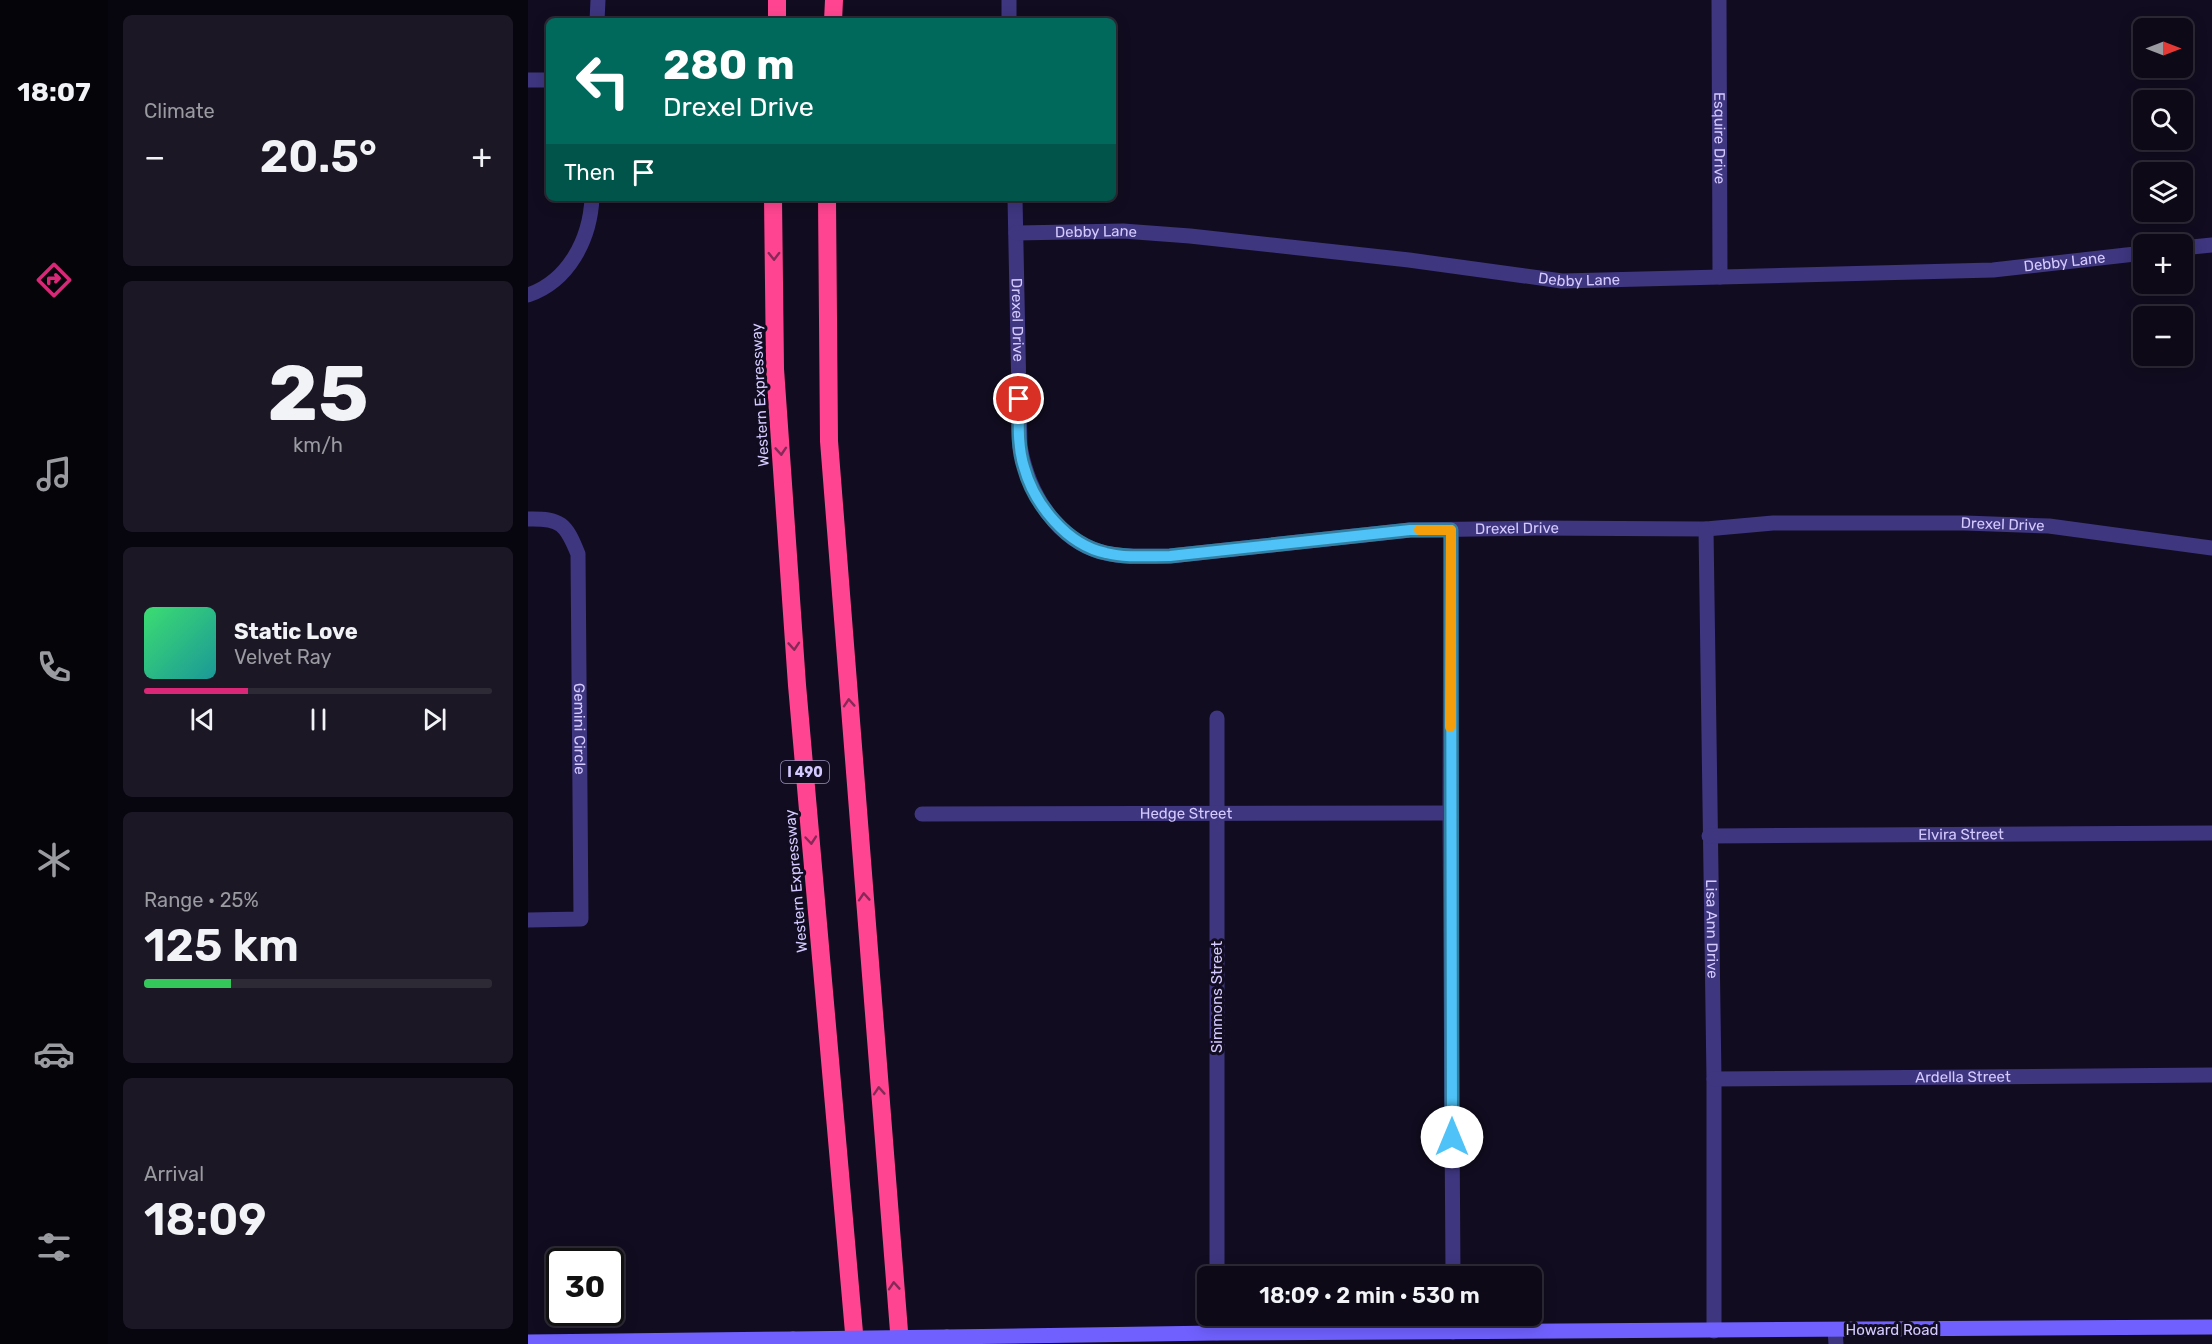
<!DOCTYPE html>
<meta charset="utf-8">
<style>
body{margin:0;font-family:Rubik,sans-serif;background:#1b1724;color:#f1f3f6;height:100vh;display:flex;flex-direction:column;font-size:22px;white-space:nowrap}
*{box-sizing:border-box;margin:0}
p{font-size:20px;color:#9a9aa1}
.icon{flex:none;width:33px;height:33px;fill:none;stroke:currentColor;stroke-width:2;stroke-linecap:round;stroke-linejoin:round}
.map{position:relative;flex:1;overflow:hidden}
.details{display:flex;flex-direction:column;gap:15px;padding:15px;background:#07050d;width:420px}
.details>*{flex:none}
.top-card{position:absolute;left:18px;top:18px;width:570px;height:183px;border-radius:9px;box-shadow:0 3px 15px #0003,0 0 0 2px #2d2a36;background:#00695c;color:#fff;overflow:hidden}
.needle{width:39px;rotate:90deg}
.controls{position:absolute;left:1605px;top:18px;display:grid;gap:12px}
.controls a{display:grid;place-items:center;width:60px;height:60px;border-radius:9px;background:#0d0917;box-shadow:0 3px 15px #0003,0 0 0 2px #2d2a36;font-size:30px}
.speed{position:absolute;left:18px;top:1248px;display:flex;gap:12px;font-size:30px;font-weight:700;text-align:center}
.speed>*{display:grid;place-content:center;width:78px;height:78px;border-radius:50%;background:#0d0917;box-shadow:0 3px 15px #0003,0 0 0 2px #2d2a36;line-height:1}
.speed .limit{border:3px solid #111;border-radius:9px;background:#fff;color:#111}
.pin{position:absolute;display:grid;place-items:center;width:51px;height:51px;color:#fff;margin:-26px;border:3px solid #fff;border-radius:50%;box-shadow:0 2px 6px #0007}
.me{position:absolute;width:66px;margin:-33px;rotate:0deg;stroke-linejoin:round;filter:drop-shadow(0 0 4px #0008)}
.turn{display:flex;align-items:center;gap:21px;height:126px;padding:0 18px;font-size:27px}
.turn .icon{width:78px;height:78px;stroke-width:2.5}
.turn b{display:block;font-size:42px;line-height:51px}
.then{display:flex;align-items:center;height:57px;padding:0 18px;background:#0003;gap:12px;font-size:22px}
.big{font-size:45px;font-weight:600;line-height:1.1}
.details .widget{flex:1;display:flex;flex-direction:column;justify-content:center;gap:9px;min-width:0;padding:0 21px;border-radius:9px;background:#1b1724}
.details .dial{align-items:center;gap:0}
.dial b{font-size:78px;line-height:1}
.song{display:flex;align-items:center;gap:18px}
.cover{width:72px;height:72px;border-radius:9px;background:linear-gradient(135deg,hsl(140 70% 55%),hsl(180 70% 35%))}
.played{height:6px;border-radius:3px;background:linear-gradient(90deg,#db2777 30%,#2d2a36 30%)}
.keys{display:flex;justify-content:space-around;direction:ltr}
.heat{display:flex;justify-content:space-between;align-items:center;font-size:33px;direction:ltr}
.charge{height:9px;border-radius:4px;background:linear-gradient(90deg,#34c759 25%,#2d2a36 0)}
.trip{position:absolute;left:669px;top:1266px;width:345px;height:60px;border-radius:9px;background:#0d0917;box-shadow:0 3px 15px #0003,0 0 0 2px #2d2a36;font-weight:600;line-height:60px;text-align:center}
main{display:flex;flex:1;min-height:0}
.tabs{display:flex;flex-direction:column;width:108px;justify-content:space-around;align-items:center;background:#050409;color:#9a9aa1}
.tabs .icon{width:42px;height:42px}
.tabs .on{color:#db2777}
.tabs b{font-size:27px;color:#f1f3f6}
.map>svg:first-child{display:block}
.lines{fill:none;stroke-linecap:round;stroke-linejoin:round}
.street{stroke:#3e367f;stroke-width:15}
.secondary{stroke:#7061ff;stroke-width:15}
.highway{stroke:#ff4591;stroke-width:18}
.secondary-bridge{stroke:#7061ff;stroke-width:15}
.oneway{stroke:#882858}
.route-casing{stroke:#337fa1;stroke-width:15}
.route{stroke:#4fc3f7;stroke-width:10}
.slow{stroke:#f59e0b;stroke-width:10}
.labels{text-anchor:middle;stroke-width:6;stroke-linejoin:round;paint-order:stroke}
.shield{fill:#110c1f;stroke:#9a91bc;stroke-width:1.5}
.shield-label{font-size:14px;font-weight:bold;fill:#d4caff}
.street-label{font-size:15px;fill:#d4caff;stroke:#110c1f}
</style>
<main>
<nav class="tabs">
<b>18:07</b>
<svg class="icon on" aria-label="directions" viewBox="0 0 24 24"><path d="M12 3l9 9-9 9-9-9zM9 14v-3h6M13 9l2 2-2 2"/></svg>
<svg class="icon" aria-label="music" viewBox="0 0 24 24"><path d="M9 18V5l10-2v13"/><circle cx="6" cy="18" r="3"/><circle cx="16" cy="16" r="3"/></svg>
<svg class="icon" aria-label="phone" viewBox="0 0 24 24"><path d="M5 4h4l2 5-3 2q2 4 5 5l2-3 5 2v4C11 20 4 13 5 4z"/></svg>
<svg class="icon" aria-label="climate" viewBox="0 0 24 24"><path d="M12 3v18M4 7l16 10M4 17L20 7"/></svg>
<svg class="icon" aria-label="car" viewBox="0 0 24 24"><path d="M5 17H2v-5l4-1 3-4h7l3 4 3 1v5h-3M9 17h6M6 11h13"/><circle cx="7" cy="17" r="2"/><circle cx="17" cy="17" r="2"/></svg>
<svg class="icon" aria-label="filters" viewBox="0 0 24 24"><path d="M4 7h16M4 17h16"/><circle cx="9" cy="7" r="2"/><circle cx="15" cy="17" r="2"/></svg>
</nav>
<section class="details">
<div class="widget"><p>Climate</p>
<div class="heat"><a>−</a><b class="big">20.5°</b><a>+</a></div>
</div>
<div class="widget dial"><b>25</b><p>km/h</p></div>
<div class="widget">
<div class="song"><i class="cover"></i><div><b>Static Love</b><p>Velvet Ray</p></div></div>
<div class="played"></div>
<div class="keys"><svg class="icon" aria-label="previous" viewBox="0 0 24 24"><path d="M18 5L8 12l10 7zM5 5v14"/></svg><svg class="icon" aria-label="pause" viewBox="0 0 24 24"><path d="M8 5v14M16 5v14"/></svg><svg class="icon" aria-label="next" viewBox="0 0 24 24"><path d="M6 5l10 7-10 7zM19 5v14"/></svg></div>
</div>
<div class="widget"><p>Range · 25%</p><b class="big">125 km</b><div class="charge"></div></div>
<div class="widget"><p>Arrival</p><b class="big">18:09</b></div>
</section>
<div class="map">
<svg width="1684" height="1344" viewBox="0 0 1684 1344">
<rect width="100%" height="100%" fill="#110c1f"/>
<g class="lines">
<g class="street">
<path d="M481,0V21"/>
<path id="s1" d="M1191,0L1192,277"/>
<path d="M69,21L70,0"/>
<path d="M0,80H21"/>
<path id="s2" d="M487,198L492,446C500,492 528,541 577,553C598,558 620,556 642,556L882,530L1007,528L1178,529L1245,523H1437L1521,526L1684,548"/>
<path id="s3" d="M488,233L595,231L662,236L881,260L1034,281L1465,270L1616,253"/>
<path d="M1654,248L1684,245"/>
<path d="M0,295C41,281 62,239 64,198"/>
<path id="s4" d="M0,519C33,518 38,524 50,554L53,919L0,920"/>
<path id="s5" d="M1178,529L1186,1079V1331"/>
<path d="M923,530L922,813L925,1276"/>
<path d="M689,718V1276"/>
<path id="s6" d="M394,814L922,813"/>
<path id="s7" d="M1181,836L1684,833"/>
<path id="s8" d="M1186,1079L1684,1075"/>
<path d="M689,1316V1333"/>
<path d="M925,1316V1332"/>
<path d="M1307,1330L1308,1344"/>
</g>
<g class="secondary">
<path d="M419,1337L689,1333L1684,1327"/>
<path d="M0,1342L265,1339"/>
</g>
<g class="highway">
<path d="M249,21V0"/>
<path d="M305,21L306,0"/>
<path d="M245,198L247,369L269,685L327,1344"/>
<path d="M299,198L301,441L372,1344"/>
</g>
<path class="secondary-bridge" d="M265,1339L419,1337"/>
</g>
<defs><path id="oneway-chevron" d="M-2-3.5L2.5 0L-2 3.5" fill="none" stroke-width="1.6" stroke-linecap="round" stroke-linejoin="round" transform="scale(1.5)"/></defs>
<g class="oneway">
<use href="#oneway-chevron" transform="translate(246 256) rotate(89)"/>
<use href="#oneway-chevron" transform="translate(253 451) rotate(86)"/>
<use href="#oneway-chevron" transform="translate(266 646) rotate(86)"/>
<use href="#oneway-chevron" transform="translate(321 703) rotate(-94)"/>
<use href="#oneway-chevron" transform="translate(283 840) rotate(85)"/>
<use href="#oneway-chevron" transform="translate(336 897) rotate(-94)"/>
<use href="#oneway-chevron" transform="translate(351 1091) rotate(-94)"/>
<use href="#oneway-chevron" transform="translate(366 1286) rotate(-94)"/>
</g>
<g class="lines">
<g class="route-casing">
<path id="route" d="M491,399C491,421 489,445 496,467C506,504 539,545 578,553C598,558 620,556 642,556L882,530H923L924,1137"/>
</g>
<use href="#route" class="route"/>
<path class="slow" d="M891,530H923L922,727"/>
</g>
<g class="labels">
<rect class="shield" x="253" y="761" width="48" height="22" rx="4.5"/>
<g class="shield-label">
<text x="277" y="777">I 490</text>
</g>
<g class="street-label">
<text dy="5" stroke="none"><textPath href="#s1" startOffset="138">Esquire Drive</textPath></text>
<text dy="5" stroke="none"><textPath href="#s3" startOffset="80">Debby Lane</textPath></text>
<text dy="5" stroke="none"><textPath href="#s3" startOffset="1052">Debby Lane</textPath></text>
<text dy="5" stroke="none"><textPath href="#s3" startOffset="566">Debby Lane</textPath></text>
<text dy="5" stroke="none"><textPath href="#s2" startOffset="122">Drexel Drive</textPath></text>
<text transform="translate(232 395) rotate(-93)" y="5">Western Expressway</text>
<text dy="5" stroke="none"><textPath href="#s2" startOffset="1292">Drexel Drive</textPath></text>
<text dy="5" stroke="none"><textPath href="#s2" startOffset="806">Drexel Drive</textPath></text>
<text dy="5" stroke="none"><textPath href="#s4" startOffset="243">Gemini Circle</textPath></text>
<text dy="5" stroke="none"><textPath href="#s6" startOffset="264">Hedge Street</textPath></text>
<text dy="5" stroke="none"><textPath href="#s7" startOffset="252">Elvira Street</textPath></text>
<text transform="translate(268 881) rotate(-95)" y="5">Western Expressway</text>
<text dy="5" stroke="none"><textPath href="#s5" startOffset="400">Lisa Ann Drive</textPath></text>
<text transform="translate(689 997) rotate(-90)" y="5">Simmons Street</text>
<text dy="5" stroke="none"><textPath href="#s8" startOffset="249">Ardella Street</textPath></text>
<text x="1364" y="1335">Howard Road</text>
</g>
</g>
</svg>
<div class="controls">
<a><svg class="needle" viewBox="-14 -14 28 28"><path d="M0-13l5 13h-10z" fill="#e53935"/><path d="M0 13l5-13h-10z" fill="#9a9aa1"/></svg></a>
<a><svg class="icon" aria-label="search" viewBox="0 0 24 24"><circle cx="10" cy="10" r="6"/><path d="M15 15l6 6"/></svg></a>
<a><svg class="icon" aria-label="layers" viewBox="0 0 24 24"><path d="M12 4l9 5-9 5-9-5zM3 14l9 5 9-5"/></svg></a>
<a>+</a>
<a>−</a>
</div>
<div class="speed"><div class="limit">30</div></div>
<div class="pin" style="left:491px;top:399px;background:#d93025"><svg class="icon" aria-label="arrive" viewBox="0 0 24 24"><path d="M6 21V4h12l-3 4 3 4H6"/></svg></div>
<svg class="me" style="left:924px;top:1137px" viewBox="-20 -20 40 40"><circle r="19" fill="#fff"/><path d="M0-13L10 11 0 6-10 11z" fill="#4fc3f7"/></svg>
<div class="trip">18:09 · 2 min · 530 m</div>
<div class="top-card">
<div class="turn"><svg class="icon" aria-label="left" viewBox="0 0 24 24"><path d="M17 20v-9H6M10 6l-5 5 5 5"/></svg><div><b>280 m</b>Drexel Drive</div></div>
<div class="then">Then<svg class="icon" aria-label="arrive" viewBox="0 0 24 24"><path d="M6 21V4h12l-3 4 3 4H6"/></svg></div>
</div>
</div>
</main>
